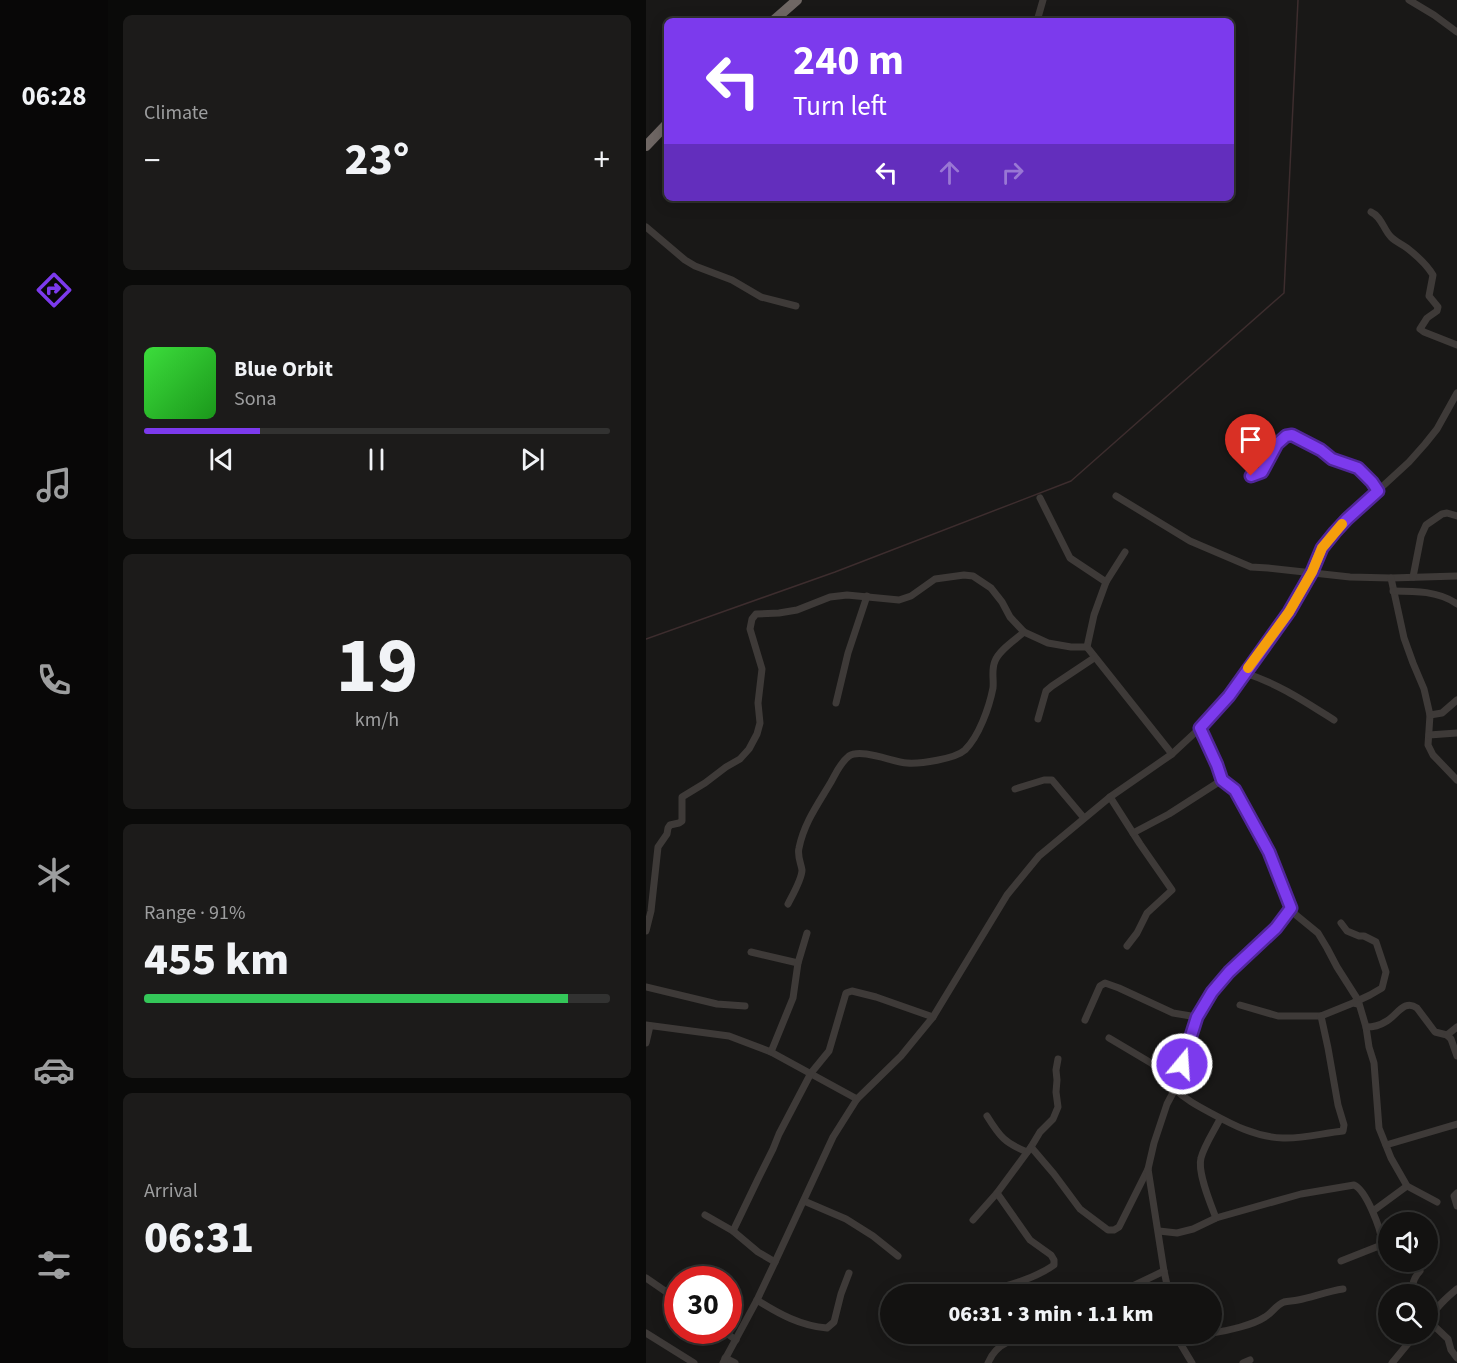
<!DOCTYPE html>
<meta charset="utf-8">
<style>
body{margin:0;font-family:"Source Sans 3",sans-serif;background:#1c1b1a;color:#f1f3f6;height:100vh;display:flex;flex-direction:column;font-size:22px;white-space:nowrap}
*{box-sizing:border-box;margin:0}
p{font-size:20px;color:#9d9e9f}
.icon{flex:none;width:33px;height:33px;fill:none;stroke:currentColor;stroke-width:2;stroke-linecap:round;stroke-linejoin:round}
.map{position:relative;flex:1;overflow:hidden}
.panel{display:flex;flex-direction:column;gap:15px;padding:15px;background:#0a0a09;width:538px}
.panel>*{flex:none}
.top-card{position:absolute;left:18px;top:18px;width:570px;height:183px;border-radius:9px;box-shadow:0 3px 15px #0003,0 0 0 2px #323231;background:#7c3aed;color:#fff;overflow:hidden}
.controls{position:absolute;left:732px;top:1212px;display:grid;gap:12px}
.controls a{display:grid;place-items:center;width:60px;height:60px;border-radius:50%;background:#131211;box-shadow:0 3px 15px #0003,0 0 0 2px #323231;font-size:30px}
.speed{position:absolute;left:18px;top:1266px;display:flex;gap:12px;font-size:30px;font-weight:700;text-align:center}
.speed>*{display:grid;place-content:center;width:78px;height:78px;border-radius:50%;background:#131211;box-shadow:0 3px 15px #0003,0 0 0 2px #323231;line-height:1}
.speed .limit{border:9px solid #d22;background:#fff;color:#111}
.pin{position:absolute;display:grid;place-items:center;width:51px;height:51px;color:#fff;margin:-62px -26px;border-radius:50% 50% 50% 0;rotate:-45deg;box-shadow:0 0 6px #0007}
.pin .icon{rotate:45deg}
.me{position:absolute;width:66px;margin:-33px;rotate:18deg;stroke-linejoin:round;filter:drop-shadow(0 0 4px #0008)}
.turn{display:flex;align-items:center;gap:21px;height:126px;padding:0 30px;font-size:27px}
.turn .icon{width:78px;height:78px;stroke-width:2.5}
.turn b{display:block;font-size:42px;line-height:51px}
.lanes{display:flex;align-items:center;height:57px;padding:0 30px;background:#0003;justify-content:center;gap:30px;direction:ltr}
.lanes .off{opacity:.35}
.big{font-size:45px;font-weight:800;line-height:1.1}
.panel .card{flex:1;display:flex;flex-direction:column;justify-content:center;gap:9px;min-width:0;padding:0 21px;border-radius:9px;background:#1c1b1a}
.panel .dial{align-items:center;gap:0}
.dial b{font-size:78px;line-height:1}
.song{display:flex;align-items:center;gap:18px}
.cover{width:72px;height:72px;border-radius:9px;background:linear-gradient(135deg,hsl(120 70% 55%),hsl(120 70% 35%))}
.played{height:6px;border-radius:3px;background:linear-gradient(90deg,#7c3aed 25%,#323231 25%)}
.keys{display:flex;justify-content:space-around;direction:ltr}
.heat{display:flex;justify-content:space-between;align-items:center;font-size:33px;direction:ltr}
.charge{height:9px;border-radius:4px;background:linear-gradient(90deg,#34c759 91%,#323231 0)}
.trip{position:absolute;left:234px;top:1284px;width:342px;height:60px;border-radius:30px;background:#131211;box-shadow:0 3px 15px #0003,0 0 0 2px #323231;font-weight:800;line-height:60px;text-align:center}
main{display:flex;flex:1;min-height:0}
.tabs{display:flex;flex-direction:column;width:108px;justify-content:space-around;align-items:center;background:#080707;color:#9d9e9f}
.tabs .icon{width:42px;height:42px}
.tabs .active{color:#7c3aed}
.tabs b{font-size:27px;color:#f1f3f6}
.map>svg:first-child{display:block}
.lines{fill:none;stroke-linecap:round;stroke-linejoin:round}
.stream{stroke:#3d2d2e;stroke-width:1.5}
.minor{stroke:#3e3a38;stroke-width:7}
.highway{stroke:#6f6764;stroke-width:10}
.route-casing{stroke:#51269a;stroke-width:15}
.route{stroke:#7c3aed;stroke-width:10}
.slow{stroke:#f59e0b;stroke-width:10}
</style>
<main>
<nav class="tabs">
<b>06:28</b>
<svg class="icon active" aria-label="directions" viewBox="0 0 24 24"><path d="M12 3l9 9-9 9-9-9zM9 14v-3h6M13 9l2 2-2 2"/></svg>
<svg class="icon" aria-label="music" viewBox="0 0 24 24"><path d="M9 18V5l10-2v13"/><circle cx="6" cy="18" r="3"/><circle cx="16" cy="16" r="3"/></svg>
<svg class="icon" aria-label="phone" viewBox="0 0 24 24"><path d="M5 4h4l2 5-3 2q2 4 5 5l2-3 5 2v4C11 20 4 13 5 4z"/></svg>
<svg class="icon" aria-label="climate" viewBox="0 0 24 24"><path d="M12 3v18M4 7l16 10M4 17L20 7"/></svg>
<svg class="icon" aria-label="car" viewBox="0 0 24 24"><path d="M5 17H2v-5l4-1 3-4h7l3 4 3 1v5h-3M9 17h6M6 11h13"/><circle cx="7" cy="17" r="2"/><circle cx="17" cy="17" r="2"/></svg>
<svg class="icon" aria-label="filters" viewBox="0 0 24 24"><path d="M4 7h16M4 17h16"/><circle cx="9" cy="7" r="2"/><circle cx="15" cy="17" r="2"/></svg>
</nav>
<section class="panel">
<div class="card"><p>Climate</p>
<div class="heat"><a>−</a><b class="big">23°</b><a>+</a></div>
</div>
<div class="card">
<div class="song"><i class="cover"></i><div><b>Blue Orbit</b><p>Sona</p></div></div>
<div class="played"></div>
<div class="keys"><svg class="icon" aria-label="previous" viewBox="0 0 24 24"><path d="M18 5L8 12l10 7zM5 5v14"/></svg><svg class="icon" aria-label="pause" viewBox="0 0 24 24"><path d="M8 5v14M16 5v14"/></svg><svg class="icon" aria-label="next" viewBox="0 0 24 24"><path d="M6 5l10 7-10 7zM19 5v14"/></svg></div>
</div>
<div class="card dial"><b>19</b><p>km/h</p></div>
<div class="card"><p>Range · 91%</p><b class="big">455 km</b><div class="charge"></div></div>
<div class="card"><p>Arrival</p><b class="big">06:31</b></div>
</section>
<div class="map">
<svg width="811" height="1363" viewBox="0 0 811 1363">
<rect width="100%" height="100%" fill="#191817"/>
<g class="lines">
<path class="stream" d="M0,639L189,572L425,481L638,293L652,0"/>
<g class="minor">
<path d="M763,0L788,15L811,32"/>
<path d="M391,21L397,0"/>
<path d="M725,212C736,217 737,229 745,237C750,242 756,244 761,248C770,255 781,265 787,275L783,296L792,307L791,311L781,318L774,329L778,332L811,345"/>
<path d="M0,227L39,260L49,266L86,280L115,297L150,306"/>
<path d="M605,476L616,472L631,444L641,436L647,435L675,450L686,459L712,468L726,482L732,491"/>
<path d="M470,496L544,541L605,567L622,568L704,577L745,578L811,576"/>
<path d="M394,498L424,558L460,582"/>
<path d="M479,552L460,582L448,615L441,647L526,754"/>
<path d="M767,577L775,536L780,525L796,514L801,513L811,516"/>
<path d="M745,578L758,638L767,663L778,689L784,715L782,745L787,755L811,780"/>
<path d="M747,591C769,591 793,591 811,604"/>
<path d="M599,673C633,684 658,701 688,720"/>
<path d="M190,703L202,653L221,596"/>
<path d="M784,715L796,713L811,700"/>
<path d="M392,719L400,691L406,686L448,658"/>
<path d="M554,728L571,765L576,780L589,790L623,852L645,908L650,915L672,933L681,948L691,967L712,1000L720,1027L723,1047L728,1063L733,1128L745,1158L761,1186L791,1202"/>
<path d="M783,735L811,733"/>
<path d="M369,789L398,780H406L438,818"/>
<path d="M464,797L494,844L526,890L501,913L491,933L481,946"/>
<path d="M487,833L523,814L576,780"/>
<path d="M142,904C146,896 156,879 156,870C155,863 151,856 153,848C158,823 172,804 185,782C190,773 194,763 203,756C215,748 247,762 261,763C274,764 309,759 319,750C333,736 343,708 347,688C348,679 345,670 349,661C353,650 369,640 378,632"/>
<path d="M695,923L701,931L713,936H718L730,942L740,972L736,988L724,995L709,1002"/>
<path d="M0,931L5,911L12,847L21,834L22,828L24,825L33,823L36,821V797L59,783L80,767L94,759L103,749L111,734L114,723L112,703L116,669L104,629L106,619L110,614L133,613L151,610L184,597L201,595L253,600L265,596L289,579L318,575L327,576L345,588L356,602L364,617L378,632L402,643L425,647H441"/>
<path d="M105,952L152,963"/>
<path d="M0,987L71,1004L99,1006"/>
<path d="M594,1005L632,1016H675L707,1003L712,1004"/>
<path d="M439,1020L454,986L459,983L473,988L527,1013L551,1017"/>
<path d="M0,1025L83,1036L125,1052L211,1099"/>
<path d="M720,1027C727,1027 733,1026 739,1022C750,1017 758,998 771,1008L789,1032L801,1035L811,1027"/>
<path d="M801,1035L805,1039L811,1056"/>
<path d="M463,1038L532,1079"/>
<path d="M0,1043L4,1026"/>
<path d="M125,1052L147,998L152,963L161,933"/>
<path d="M529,1089C539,1099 550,1105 563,1112C587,1125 609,1137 637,1138C655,1139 678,1133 697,1131L698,1125L692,1105L682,1048L675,1016"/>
<path d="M341,1116C354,1137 359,1143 381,1152"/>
<path d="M740,1145L811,1124"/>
<path d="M385,1147L394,1132L407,1119L412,1107L410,1092L411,1080L410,1070L412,1059"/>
<path d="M811,1193L808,1196L811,1206"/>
<path d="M158,1201L200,1219L227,1236L252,1256"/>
<path d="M727,1211L761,1186"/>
<path d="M59,1215L87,1231L112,1252L129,1262"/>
<path d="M570,1218C565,1205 551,1172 555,1158C558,1146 568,1131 574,1119"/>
<path d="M327,1220L351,1193L385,1147L408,1174L434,1209L462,1230H468L473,1227L502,1169"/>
<path d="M87,1231L112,1179L127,1149L133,1134L165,1073L183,1051L200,993L206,991L230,997L287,1017"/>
<path d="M513,1231L531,1233L547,1229L570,1218L655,1194L708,1185C720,1190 735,1229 736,1242L733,1246L695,1261"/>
<path d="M0,1278L32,1300"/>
<path d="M329,1294C356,1287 385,1281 408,1265V1260L405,1255L384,1240L351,1193"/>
<path d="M470,1294L518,1271"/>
<path d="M523,1294L518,1271L502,1169L508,1143L521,1104L529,1089L551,1017L566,992L583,972L630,928L645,908"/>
<path d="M767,1294C766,1284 767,1279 774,1271"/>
<path d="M111,1300C133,1314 155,1326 181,1328L188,1322L195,1294L203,1273"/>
<path d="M783,1321L802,1339L805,1350L811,1358"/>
<path d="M782,1322C788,1309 799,1299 811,1289"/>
<path d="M76,1330L90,1340"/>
<path d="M0,1333L48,1363"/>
<path d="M566,1333C581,1331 607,1325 619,1317C626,1313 630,1305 638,1302C642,1301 647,1301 652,1300C667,1297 682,1291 697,1289"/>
<path d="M531,1334L534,1343L546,1363"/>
<path d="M534,1343L563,1334"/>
<path d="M79,1358L89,1363"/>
<path d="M77,1363L111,1300L129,1262L187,1137L211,1099L255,1056L287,1017L361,895L393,856L464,797L526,754L554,728L583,696L643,612L666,572L676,548L689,532L701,519L763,462L779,444L791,429L811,393"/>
<path d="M342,1363C351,1341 371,1338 392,1334"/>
<path d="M597,1363L604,1360"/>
<path d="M746,1363L770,1334"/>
</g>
<g class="highway">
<path d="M127,21L151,0"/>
<path d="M0,146L21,124"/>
</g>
</g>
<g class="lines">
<g class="route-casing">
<path id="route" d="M536,1064L551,1017L566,992L583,972L630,928L645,908L623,852L589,790L576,780L571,765L554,728L583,696L643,612L666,572L676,548L689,532L701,519L732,491L726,482L712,468L686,459L675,450L646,435L640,436L631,444L616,472L605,476"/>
</g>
<use href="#route" class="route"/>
<path class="slow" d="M602,668L643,612L666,572L676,548L696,524"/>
</g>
</svg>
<div class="controls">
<a><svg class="icon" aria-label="sound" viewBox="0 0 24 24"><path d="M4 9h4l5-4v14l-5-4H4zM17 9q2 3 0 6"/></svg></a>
<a><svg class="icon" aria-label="search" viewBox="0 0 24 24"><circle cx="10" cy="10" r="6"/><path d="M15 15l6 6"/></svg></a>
</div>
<div class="speed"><div class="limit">30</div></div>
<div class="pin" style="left:605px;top:476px;background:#d93025"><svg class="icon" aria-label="arrive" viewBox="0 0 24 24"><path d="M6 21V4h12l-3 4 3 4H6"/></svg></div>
<svg class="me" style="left:536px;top:1064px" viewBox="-20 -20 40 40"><circle r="17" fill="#7c3aed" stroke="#fff" stroke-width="3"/><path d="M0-11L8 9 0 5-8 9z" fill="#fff"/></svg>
<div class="trip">06:31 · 3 min · 1.1 km</div>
<div class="top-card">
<div class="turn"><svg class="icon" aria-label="left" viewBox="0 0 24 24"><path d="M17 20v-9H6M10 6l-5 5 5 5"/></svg><div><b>240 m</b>Turn left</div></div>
<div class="lanes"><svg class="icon" aria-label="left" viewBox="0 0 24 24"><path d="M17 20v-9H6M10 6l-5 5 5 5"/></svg><svg class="icon off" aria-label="ahead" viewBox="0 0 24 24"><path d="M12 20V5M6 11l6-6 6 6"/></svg><svg class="icon off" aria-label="right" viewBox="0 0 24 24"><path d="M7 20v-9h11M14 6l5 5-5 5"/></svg></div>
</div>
</div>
</main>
